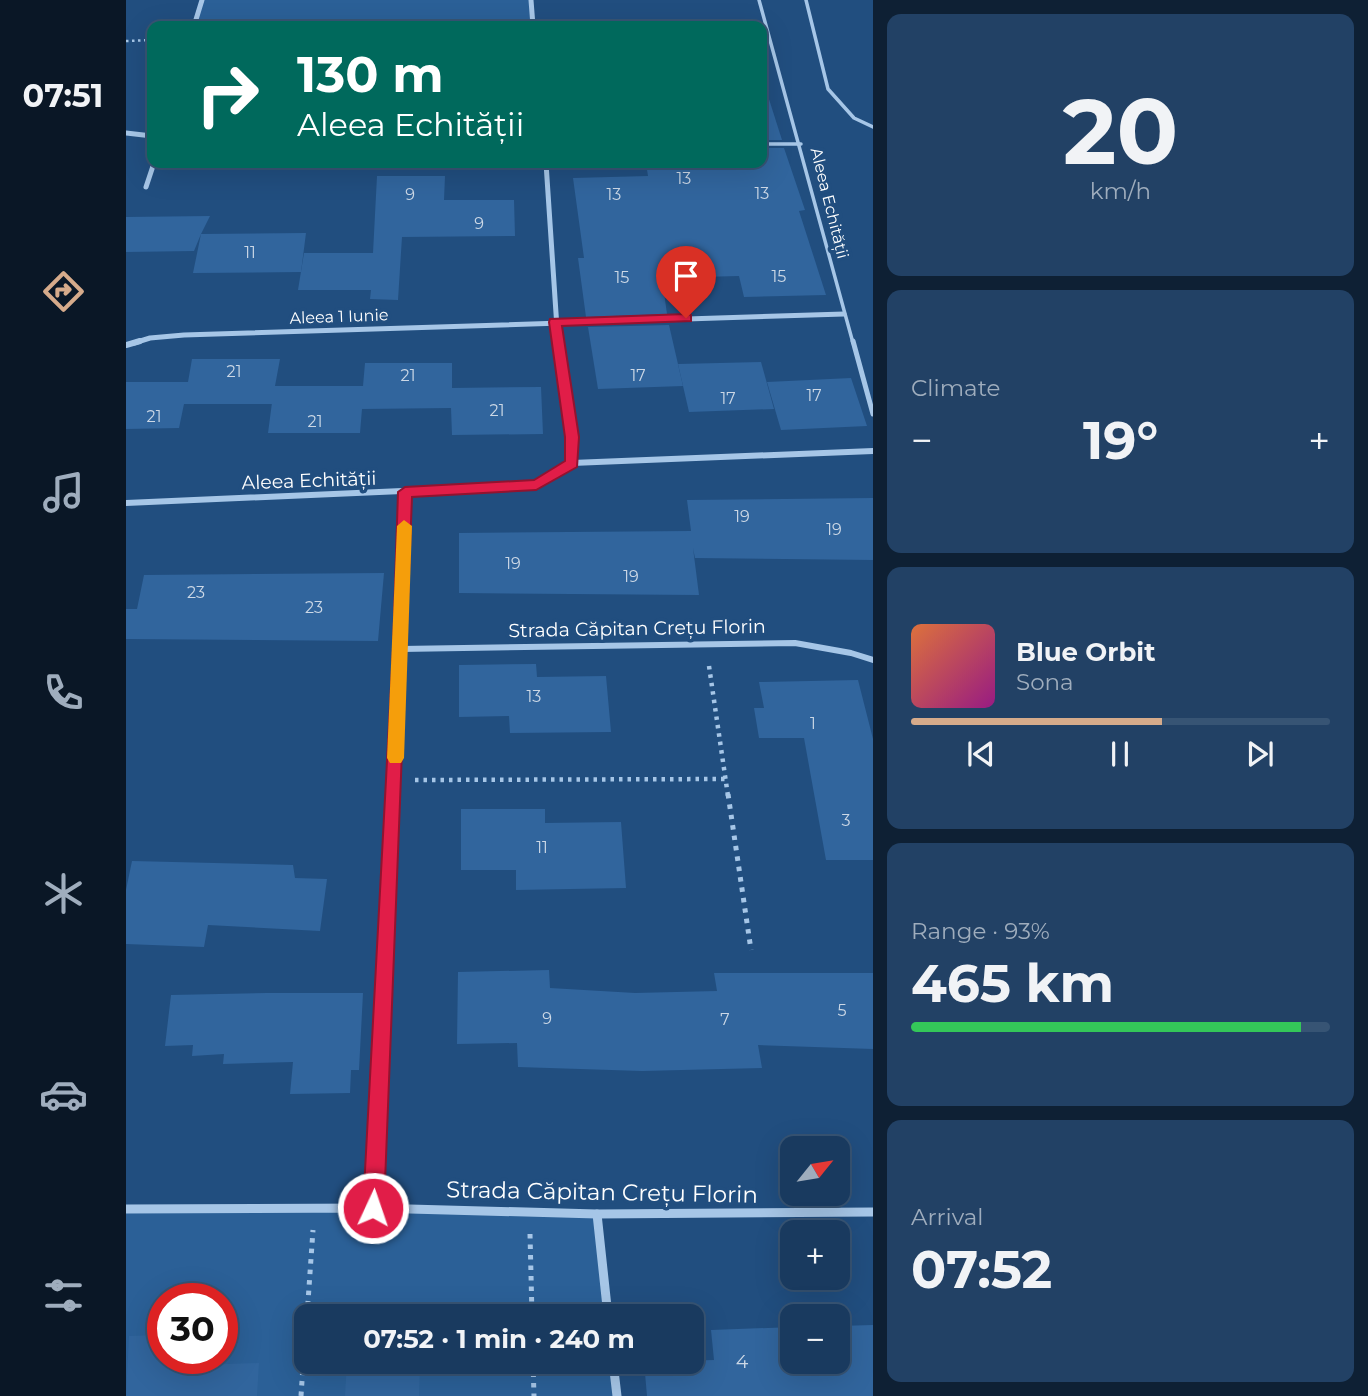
<!DOCTYPE html>
<meta charset="utf-8">
<style>
body{margin:0;font-family:Montserrat,sans-serif;background:#224165;color:#f1f3f6;height:100vh;display:flex;flex-direction:column;font-size:26px;white-space:nowrap}
*{box-sizing:border-box;margin:0}
p{font-size:23px;color:#9fadbd}
.icon{flex:none;width:38px;height:38px;fill:none;stroke:currentColor;stroke-width:2;stroke-linecap:round;stroke-linejoin:round}
.map{position:relative;flex:1;overflow:hidden}
.sheet{display:flex;flex-direction:column;gap:14px;padding:14px;background:#0e2034;width:495px}
.sheet>*{flex:none}
.hud{position:absolute;left:21px;top:21px;width:620px;height:147px;border-radius:14px;box-shadow:0 7px 28px #0002,0 0 0 2px #375474;background:#00695c;color:#fff;overflow:hidden}
.needle{width:46px;rotate:60deg}
.controls{position:absolute;left:654px;top:1136px;display:grid;gap:14px}
.controls a{display:grid;place-items:center;width:70px;height:70px;border-radius:14px;background:#193a5f;box-shadow:0 7px 28px #0002,0 0 0 2px #375474;font-size:35px}
.speed{position:absolute;left:21px;top:1283px;display:flex;gap:14px;font-size:35px;font-weight:700;text-align:center}
.speed>*{display:grid;place-content:center;width:91px;height:91px;border-radius:50%;background:#193a5f;box-shadow:0 7px 28px #0002,0 0 0 2px #375474;line-height:1}
.speed .limit{border:10px solid #d22;background:#fff;color:#111}
.pin{position:absolute;display:grid;place-items:center;width:60px;height:60px;color:#fff;margin:-72px -30px;border-radius:50% 50% 50% 0;rotate:-45deg;box-shadow:0 0 7px #0007}
.pin .icon{rotate:45deg}
.me{position:absolute;width:77px;margin:-38px;rotate:3deg;stroke-linejoin:round;filter:drop-shadow(0 0 5px #0008)}
.turn{display:flex;align-items:center;gap:24px;height:147px;padding:0 35px;font-size:32px}
.turn .icon{width:91px;height:91px;stroke-width:2.5}
.turn b{display:block;font-size:49px;line-height:60px}
.big{font-size:52px;font-weight:700;line-height:1.1}
.sheet .card{flex:1;display:flex;flex-direction:column;justify-content:center;gap:10px;min-width:0;padding:0 24px;border-radius:14px;background:#224165}
.sheet .dial{align-items:center;gap:0}
.dial b{font-size:91px;line-height:1}
.song{display:flex;align-items:center;gap:21px}
.cover{width:84px;height:84px;border-radius:10px;background:linear-gradient(135deg,hsl(20 70% 55%),hsl(310 70% 35%))}
.played{height:7px;border-radius:4px;background:linear-gradient(90deg,#d6ab8b 60%,#375474 60%)}
.keys{display:flex;justify-content:space-around;direction:ltr}
.heat{display:flex;justify-content:space-between;align-items:center;font-size:38px;direction:ltr}
.charge{height:10px;border-radius:5px;background:linear-gradient(90deg,#34c759 93%,#375474 0)}
.trip{position:absolute;left:168px;top:1304px;width:410px;height:70px;border-radius:14px;background:#193a5f;box-shadow:0 7px 28px #0002,0 0 0 2px #375474;font-weight:700;line-height:70px;text-align:center}
main{display:flex;flex:1;min-height:0}
.dock{display:flex;flex-direction:column;width:126px;justify-content:space-around;align-items:center;background:#0a1726;color:#9fadbd}
.dock .icon{width:49px;height:49px}
.dock .selected{color:#d6ab8b}
.dock b{font-size:32px;color:#f1f3f6}
.map>svg:first-child{display:block}
.green{fill:#2b6097;fill-rule:evenodd}
.building{fill:#31659d}
.lines{fill:none;stroke-linecap:round;stroke-linejoin:round}
.path-far2{stroke:#a6c6e7;stroke-width:2.5;stroke-dasharray:2.5 3.5;stroke-linecap:butt}
.path-far1{stroke:#a6c6e7;stroke-width:4.5;stroke-dasharray:3.5 5;stroke-linecap:butt}
.path{stroke:#a6c6e7;stroke-width:5;stroke-dasharray:4.5 6;stroke-linecap:butt}
.service-far1{stroke:#a6c6e7;stroke-width:3.5}
.service{stroke:#a6c6e7;stroke-width:5}
.minor-far2{stroke:#a6c6e7;stroke-width:5}
.minor-far1{stroke:#a6c6e7;stroke-width:6}
.minor{stroke:#a6c6e7;stroke-width:9}
.route{fill:#e11d48;stroke:#92132f;stroke-width:2}
.slow{fill:#f59e0b}
.labels{text-anchor:middle;stroke-width:7;stroke-linejoin:round;paint-order:stroke}
.number-label{font-size:16px;fill:#ccd8e6}
.far-street-label{font-size:16px;fill:#fff;stroke:#214e7f}
.street-label{font-size:19px;fill:#fff;stroke:#214e7f}
.near-number-label{font-size:19px;fill:#ccd8e6}
.near-street-label{font-size:23px;fill:#fff;stroke:#214e7f}
</style>
<main>
<nav class="dock">
<b>07:51</b>
<svg class="icon selected" aria-label="directions" viewBox="0 0 24 24"><path d="M12 3l9 9-9 9-9-9zM9 14v-3h6M13 9l2 2-2 2"/></svg>
<svg class="icon" aria-label="music" viewBox="0 0 24 24"><path d="M9 18V5l10-2v13"/><circle cx="6" cy="18" r="3"/><circle cx="16" cy="16" r="3"/></svg>
<svg class="icon" aria-label="phone" viewBox="0 0 24 24"><path d="M5 4h4l2 5-3 2q2 4 5 5l2-3 5 2v4C11 20 4 13 5 4z"/></svg>
<svg class="icon" aria-label="climate" viewBox="0 0 24 24"><path d="M12 3v18M4 7l16 10M4 17L20 7"/></svg>
<svg class="icon" aria-label="car" viewBox="0 0 24 24"><path d="M5 17H2v-5l4-1 3-4h7l3 4 3 1v5h-3M9 17h6M6 11h13"/><circle cx="7" cy="17" r="2"/><circle cx="17" cy="17" r="2"/></svg>
<svg class="icon" aria-label="filters" viewBox="0 0 24 24"><path d="M4 7h16M4 17h16"/><circle cx="9" cy="7" r="2"/><circle cx="15" cy="17" r="2"/></svg>
</nav>
<div class="map">
<svg width="747" height="1396" viewBox="0 0 747 1396">
<rect width="100%" height="100%" fill="#214e7f"/>
<g class="green">
<path d="M76,0H405L407,26H69Z"/>
<path d="M0,1210L471,1214L482,1316H180V1362H487L491,1396H0ZM37,1298H96V1358H37Z"/>
</g>
<g class="building">
<path d="M642,96L656,140H635V97Z"/>
<path d="M635,148H658L679,210L673,211L700,295L618,297L613,276L536,278L541,314L460,317L452,258H458L447,178L522,176L520,163H635Z"/>
<path d="M251,176H319L318,200H388L389,236L276,237L272,300L244,299L245,290H172L178,253H247Z"/>
<path d="M84,216L75,234L180,233L175,272L67,273L75,234L68,251L0,252V217Z"/>
<path d="M543,325L557,386L472,389L462,327Z"/>
<path d="M66,359H154L149,386H237L239,363H326V388L415,387L417,434L326,435L325,408L236,409L234,433H142L147,395L146,404H58L53,428L0,429V382H62Z"/>
<path d="M635,362L648,409L563,412L552,364Z"/>
<path d="M725,378L741,426L655,430L641,382Z"/>
<path d="M747,498V560L569,558L567,548L573,595L333,593V533L565,531L561,500Z"/>
<path d="M258,573L252,641L0,639V609H11L18,575Z"/>
<path d="M410,664L411,677L480,676L485,732L384,733L383,716L333,717V665Z"/>
<path d="M732,680L747,739V860H700L678,738H633L628,708H638L633,682Z"/>
<path d="M335,809H419V823L495,822L500,888L390,890V870H335Z"/>
<path d="M6,861L167,865L169,878L201,879L194,931L82,925L78,947L0,944V890Z"/>
<path d="M423,970L424,988L509,993L591,991L588,973H747V1049L632,1045L636,1068L516,1071L392,1067L391,1043L331,1044L332,972Z"/>
<path d="M141,993H237L233,1070H225L224,1093L164,1094L167,1062L97,1064L98,1054L66,1056L67,1045L39,1046L45,995Z"/>
<path d="M747,1325V1396H521L518,1362L588,1360L585,1330L667,1327V1362H712V1326Z"/>
<path d="M37,1335V1358H74L73,1365L133,1363L131,1396H0L3,1336Z"/>
<path d="M221,1362H294L293,1396H219Z"/>
</g>
<g class="lines">
<path class="path-far2" d="M0,41L26,40"/>
<g class="path-far1">
<path d="M583,666L602,796"/>
<path d="M289,780L600,779"/>
</g>
<g class="path">
<path d="M602,794L625,950"/>
<path d="M404,1234L406,1316"/>
<path d="M181,1316L187,1230"/>
<path d="M407,1362L408,1396"/>
<path d="M175,1396L180,1321"/>
</g>
<g class="service-far1">
<path d="M633,0L727,343"/>
<path d="M680,0L702,89L728,118L747,127"/>
<path d="M635,144H675"/>
</g>
<path class="service" d="M727,341L747,414"/>
<g class="minor-far2">
<path d="M405,0L407,26"/>
<path d="M68,26L76,0"/>
<path d="M0,133L26,136"/>
<path d="M420,163L432,343"/>
<path d="M20,187L28,163"/>
<path d="M8,343L24,338L58,335L718,314"/>
</g>
<g class="minor-far1">
<path d="M432,341L446,437V463"/>
<path d="M0,345L14,341"/>
<path d="M0,503L410,485L446,463L747,451"/>
<path d="M275,649L669,643L725,653L747,660"/>
<path d="M268,796L279,492"/>
</g>
<g class="minor">
<path d="M247,1208L268,794"/>
<path d="M0,1209L247,1208L471,1214L747,1212"/>
<path d="M471,1214L482,1316"/>
<path d="M487,1362L491,1396"/>
</g>
</g>
<path class="route" d="M560,314L565,315V321L436,326L453,437L451,467L410,490L286,497L258,1208L255,1215L247,1218L240,1215L237,1208L267,649L272,492L279,487L408,480L439,461V437L423,322L424,319Z"/>
<path class="slow" d="M278,520L286,526L278,758L275,763H264L261,758L271,526Z"/>
<g class="labels">
<g class="number-label">
<text x="558" y="184">13</text>
<text x="636" y="199">13</text>
<text x="284" y="200">9</text>
<text x="488" y="200">13</text>
<text x="353" y="229">9</text>
<text x="124" y="258">11</text>
<text x="653" y="282">15</text>
<text x="496" y="283">15</text>
<text x="108" y="377">21</text>
<text x="282" y="381">21</text>
<text x="512" y="381">17</text>
<text x="688" y="401">17</text>
<text x="602" y="404">17</text>
<text x="371" y="416">21</text>
<text x="28" y="422">21</text>
<text x="189" y="427">21</text>
<text x="616" y="522">19</text>
<text x="708" y="535">19</text>
<text x="387" y="569">19</text>
<text x="505" y="582">19</text>
<text x="70" y="598">23</text>
<text x="188" y="613">23</text>
<text x="408" y="702">13</text>
<text x="687" y="729">1</text>
<text x="720" y="826">3</text>
<text x="416" y="853">11</text>
<text x="716" y="1016">5</text>
<text x="421" y="1024">9</text>
<text x="599" y="1025">7</text>
</g>
<g class="far-street-label">
<text transform="translate(704 203) rotate(76)" y="6">Aleea Echității</text>
<text transform="translate(213 316) rotate(-2)" y="6">Aleea 1 Iunie</text>
</g>
<g class="street-label">
<text transform="translate(183 480) rotate(-2)" y="7">Aleea Echității</text>
<text transform="translate(511 628) rotate(-1)" y="7">Strada Căpitan Crețu Florin</text>
</g>
<g class="near-number-label">
<text x="616" y="1368">4</text>
</g>
<g class="near-street-label">
<text transform="translate(476 1192) rotate(1)" y="8">Strada Căpitan Crețu Florin</text>
</g>
</g>
</svg>
<div class="controls">
<a><svg class="needle" viewBox="-14 -14 28 28"><path d="M0-13l5 13h-10z" fill="#e53935"/><path d="M0 13l5-13h-10z" fill="#9fadbd"/></svg></a>
<a>+</a>
<a>−</a>
</div>
<div class="speed"><div class="limit">30</div></div>
<div class="pin" style="left:560px;top:318px;background:#d93025"><svg class="icon" aria-label="arrive" viewBox="0 0 24 24"><path d="M6 21V4h12l-3 4 3 4H6"/></svg></div>
<svg class="me" style="left:247px;top:1208px" viewBox="-20 -20 40 40"><circle r="17" fill="#e11d48" stroke="#fff" stroke-width="3"/><path d="M0-11L8 9 0 5-8 9z" fill="#fff"/></svg>
<div class="trip">07:52 · 1 min · 240 m</div>
<div class="hud">
<div class="turn"><svg class="icon" aria-label="right" viewBox="0 0 24 24"><path d="M7 20v-9h11M14 6l5 5-5 5"/></svg><div><b>130 m</b>Aleea Echității</div></div>
</div>
</div>
<section class="sheet">
<div class="card dial"><b>20</b><p>km/h</p></div>
<div class="card"><p>Climate</p>
<div class="heat"><a>−</a><b class="big">19°</b><a>+</a></div>
</div>
<div class="card">
<div class="song"><i class="cover"></i><div><b>Blue Orbit</b><p>Sona</p></div></div>
<div class="played"></div>
<div class="keys"><svg class="icon" aria-label="previous" viewBox="0 0 24 24"><path d="M18 5L8 12l10 7zM5 5v14"/></svg><svg class="icon" aria-label="pause" viewBox="0 0 24 24"><path d="M8 5v14M16 5v14"/></svg><svg class="icon" aria-label="next" viewBox="0 0 24 24"><path d="M6 5l10 7-10 7zM19 5v14"/></svg></div>
</div>
<div class="card"><p>Range · 93%</p><b class="big">465 km</b><div class="charge"></div></div>
<div class="card"><p>Arrival</p><b class="big">07:52</b></div>
</section>
</main>
